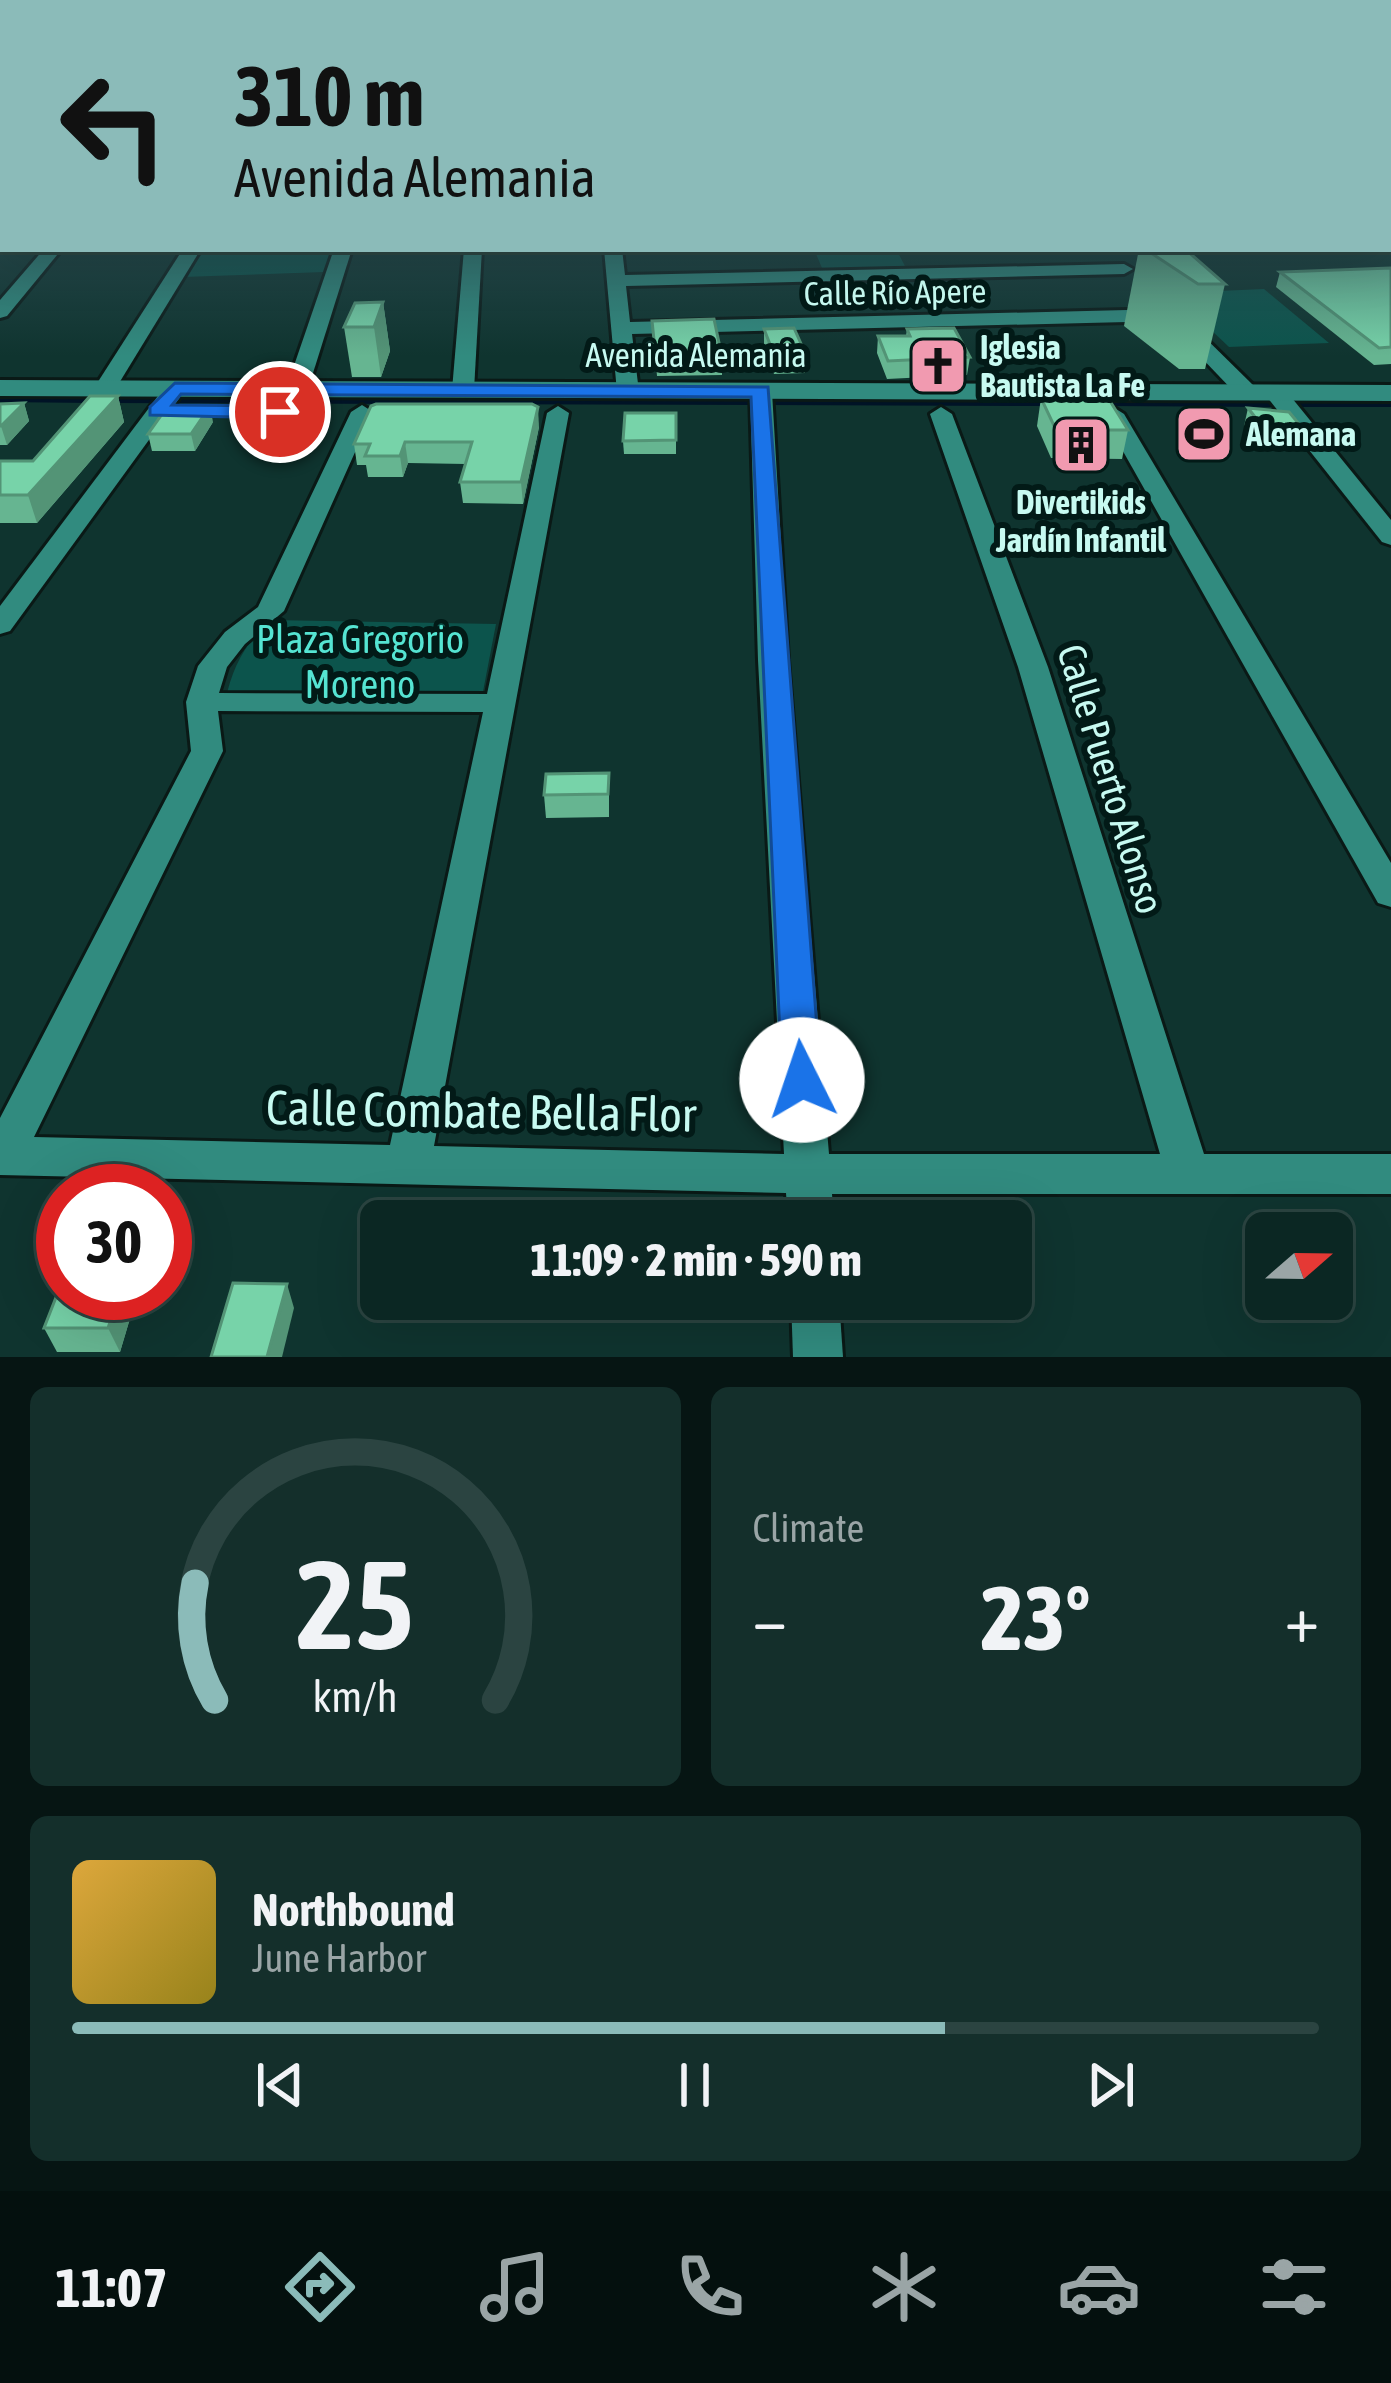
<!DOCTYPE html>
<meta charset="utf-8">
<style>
body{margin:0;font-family:"Asap Condensed",sans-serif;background:#142f2b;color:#f1f3f6;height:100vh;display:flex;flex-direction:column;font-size:45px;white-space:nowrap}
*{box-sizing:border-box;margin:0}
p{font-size:39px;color:#9aa5a6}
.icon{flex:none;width:66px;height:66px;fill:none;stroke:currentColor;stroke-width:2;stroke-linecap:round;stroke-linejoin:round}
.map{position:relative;height:1357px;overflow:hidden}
.drawer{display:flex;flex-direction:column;gap:30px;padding:30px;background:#061513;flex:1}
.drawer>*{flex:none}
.top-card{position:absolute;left:0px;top:0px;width:1392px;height:252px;box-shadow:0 12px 48px #0002,0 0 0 3px #2b4441;background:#8bbbb9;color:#111;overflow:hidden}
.needle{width:78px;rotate:70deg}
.controls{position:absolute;left:1245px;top:1212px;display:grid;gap:24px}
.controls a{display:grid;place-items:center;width:108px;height:108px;border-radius:18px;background:#0b2723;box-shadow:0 12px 48px #0002,0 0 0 3px #2b4441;font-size:60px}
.speed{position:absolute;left:36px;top:1164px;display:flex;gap:24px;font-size:60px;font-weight:700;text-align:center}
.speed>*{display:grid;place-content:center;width:156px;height:156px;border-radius:50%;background:#0b2723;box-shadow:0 12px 48px #0002,0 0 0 3px #2b4441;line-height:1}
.speed .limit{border:18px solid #d22;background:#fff;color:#111}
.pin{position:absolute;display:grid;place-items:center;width:102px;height:102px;color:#fff;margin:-51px;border:6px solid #fff;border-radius:50%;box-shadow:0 3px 12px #0007}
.me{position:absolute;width:132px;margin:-66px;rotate:356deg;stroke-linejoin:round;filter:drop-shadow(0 0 9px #0008)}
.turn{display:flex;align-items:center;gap:42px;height:252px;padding:0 36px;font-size:54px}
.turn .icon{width:156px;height:156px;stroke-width:2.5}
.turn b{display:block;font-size:84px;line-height:102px}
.big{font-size:90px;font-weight:800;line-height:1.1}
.drawer .widget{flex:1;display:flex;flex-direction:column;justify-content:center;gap:18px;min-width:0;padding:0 42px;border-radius:18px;background:#142f2b}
.drawer .dial{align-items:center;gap:0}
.dial svg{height:312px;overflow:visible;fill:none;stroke:#2b4441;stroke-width:7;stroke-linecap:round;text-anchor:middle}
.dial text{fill:#f1f3f6;stroke:none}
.song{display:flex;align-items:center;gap:36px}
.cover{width:144px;height:144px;border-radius:18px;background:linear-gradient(135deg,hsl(40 70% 55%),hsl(50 70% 35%))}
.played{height:12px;border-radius:6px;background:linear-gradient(90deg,#8bbbb9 70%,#2b4441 70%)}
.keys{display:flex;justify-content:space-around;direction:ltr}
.heat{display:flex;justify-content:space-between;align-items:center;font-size:66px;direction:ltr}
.drawer .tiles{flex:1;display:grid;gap:30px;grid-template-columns:1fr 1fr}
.widget:last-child{grid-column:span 2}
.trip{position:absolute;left:360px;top:1200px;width:672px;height:120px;border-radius:18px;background:#0b2723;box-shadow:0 12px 48px #0002,0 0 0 3px #2b4441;font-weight:800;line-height:120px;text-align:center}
.dock{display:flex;height:192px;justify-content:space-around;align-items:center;background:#04100e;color:#9aa5a6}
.dock .icon{width:84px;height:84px}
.dock .active{color:#8bbbb9}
.dock b{font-size:54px;color:#f1f3f6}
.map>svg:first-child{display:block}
.green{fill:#0c544c}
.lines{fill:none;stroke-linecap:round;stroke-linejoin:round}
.stream{stroke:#001326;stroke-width:6}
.street-casing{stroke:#0a1916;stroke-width:6}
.secondary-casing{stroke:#0a1916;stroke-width:6}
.highway-casing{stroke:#0a1916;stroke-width:6}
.street{fill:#318b7f;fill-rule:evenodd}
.secondary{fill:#318b7f;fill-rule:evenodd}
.highway{fill:#d98935;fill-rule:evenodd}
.wall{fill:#66b591}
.shaded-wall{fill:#539476}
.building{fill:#77d3a9;stroke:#539476;stroke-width:3}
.route{fill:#1a73e8;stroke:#114b97;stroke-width:3}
.labels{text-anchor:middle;stroke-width:12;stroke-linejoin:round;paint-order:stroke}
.far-street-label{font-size:33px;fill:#c7faf1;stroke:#021a17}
.far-poi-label{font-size:33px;font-weight:bold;fill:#c7faf1;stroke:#021a17;text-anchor:start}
.park-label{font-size:39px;fill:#55e4d2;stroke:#021a17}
.street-label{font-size:39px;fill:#c7faf1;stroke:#021a17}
.near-street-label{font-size:48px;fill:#c7faf1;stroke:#021a17}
</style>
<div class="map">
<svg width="1391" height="1357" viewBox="0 0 1391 1357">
<rect width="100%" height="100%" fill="#0f342f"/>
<g class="green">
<path d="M332,249L324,272L182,277L197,251Z"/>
<path d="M814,249H896L906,268L914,270L813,273L822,268Z"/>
<path d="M1264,289L1329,343L1229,347L1172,293Z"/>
<path d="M270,620L496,624L481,702H225C232,668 244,645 270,620Z"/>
</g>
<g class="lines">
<g class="stream">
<path d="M0,399L94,400"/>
<path d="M109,400L1048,403"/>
<path d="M1105,403L1274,404"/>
<path d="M1296,404H1391"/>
</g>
<g class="street-casing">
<g id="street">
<rect x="0" y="219" width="3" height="10"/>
<path d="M44,249H62L7,316L0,318V300Z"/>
<path d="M183,249H201L113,393H97L94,388Z"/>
<path d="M334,249H352L308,389L305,394H289L286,389Z"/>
<path d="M464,249H482L474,390L463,396L452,390Z"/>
<path d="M604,249H622L625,275L1124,264L1133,269L1124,274L626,286L630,322L1167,309L1177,315L1167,321L632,334L639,392L628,398L617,392Z"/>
<path d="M1174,321H1188L1255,387V397H1239L1174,329Z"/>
<path d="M175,383L186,389L10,631L0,634V606L167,384Z"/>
<path d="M761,386L772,392L788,660L829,1154H1160L1018,667L930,414L941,407L952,414L1048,667L1204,1154H1391V1194H832L834,1221H788L786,1193L0,1175V1118L191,751L186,702L198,666L225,632L258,607L351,412L362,405L373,412L284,611L245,644L227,667L219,693L487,694L547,413L558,406L569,413L434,1146L784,1154L758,660L750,392ZM218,711L483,712L390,1145L34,1137L223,751Z"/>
<path d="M1275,386L1283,387L1391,520V545L1382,542L1267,397L1264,392Z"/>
<path d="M1113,407L1124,414L1391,863V907L1378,903L1102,414Z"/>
<path d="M791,1299H839L843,1357H793Z"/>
</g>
</g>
<g class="secondary-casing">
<path id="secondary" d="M0,380L1391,385V401L0,396Z"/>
</g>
<g class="highway-casing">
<g id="highway">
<rect x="1389" y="179" width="2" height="11"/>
<path d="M1389,213L1391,214V226L1389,225Z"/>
</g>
</g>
<use href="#street" class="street"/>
<use href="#secondary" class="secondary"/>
<use href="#highway" class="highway"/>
</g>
<g class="wall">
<path d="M1139,249H1185L1225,284L1205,369H1179L1124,326Z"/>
<path d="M1391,268V364L1374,365L1276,287L1280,272Z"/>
<path d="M383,302L390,351L381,377H352L344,327Z"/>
<path d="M652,321L722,357V375L657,376Z"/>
<path d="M764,329L806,355L805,373L774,374L764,346Z"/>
<path d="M907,329L970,357L967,375L887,379L877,353L878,336H906Z"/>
<path d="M118,396L124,422L37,523H0V461H33Z"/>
<path d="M1041,398L1128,430L1122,459L1051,458L1037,426Z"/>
<path d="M24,403L29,421L7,445H0V404Z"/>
<path d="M1248,408L1304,430L1299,449H1260L1244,426Z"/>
<path d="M676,413V454H624L623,441Z"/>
<path d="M213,422L195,451H152L148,434Z"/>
<path d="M539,427L523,504L463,503L460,482L466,464L408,463L403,477H368L366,465H357L354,444Z"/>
<path d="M609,773V817L546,818L544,795Z"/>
<path d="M134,1305L120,1352H57L44,1328Z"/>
</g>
<g class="shaded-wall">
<path d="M383,302L390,351L381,377L374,327Z"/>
<path d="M118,396L124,422L37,523L28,495Z"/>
<path d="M24,403L29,421L7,445L1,426Z"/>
<path d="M210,406L213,422L195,451L191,434Z"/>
<path d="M538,407L539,427L523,504L521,482Z"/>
<path d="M405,442L408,463L403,477L400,456Z"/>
<path d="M287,1284L294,1308L282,1357H267Z"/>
<path d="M120,1293H129L134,1305L120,1352L108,1328Z"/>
</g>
<g class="building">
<path d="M1145,249H1185L1225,284H1198Z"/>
<path d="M1391,268V347L1379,348L1280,272Z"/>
<path d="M383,302L374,327H344L355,303Z"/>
<path d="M714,319L722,357L656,359L652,321Z"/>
<path d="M794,328L806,355L775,357L764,329Z"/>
<path d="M954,328L970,357L888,361L878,336H910L907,329Z"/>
<path d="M90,396H118L28,495H0V461H33Z"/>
<path d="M1041,398H1099L1110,401L1128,430H1056Z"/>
<path d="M24,403L1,426H0V404Z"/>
<path d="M376,404H532L538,407L521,482H460L472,442H405L400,456H365L370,444H354L371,406Z"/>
<path d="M174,406H210L191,434H148L165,410Z"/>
<path d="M1248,408L1289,412L1304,430H1265Z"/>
<path d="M625,413H676V440L623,441Z"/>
<path d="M609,773L608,794L544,795L546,774Z"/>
<path d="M62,1282L63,1293H120L108,1328H44Z"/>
<path d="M233,1283L287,1284L267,1357H211Z"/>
</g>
<linearGradient id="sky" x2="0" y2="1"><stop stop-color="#081d1a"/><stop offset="0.47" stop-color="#315058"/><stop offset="1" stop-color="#315058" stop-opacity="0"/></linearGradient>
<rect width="1391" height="356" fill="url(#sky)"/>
<path class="route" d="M175,383L768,387L821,1080L815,1091L802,1096L788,1091L782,1080L751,397L181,394L172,405L280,406L290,412L280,418L150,415V407Z"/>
<defs>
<g id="church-square" transform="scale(3)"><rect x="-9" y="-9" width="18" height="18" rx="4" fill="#f19ab0" stroke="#021a17"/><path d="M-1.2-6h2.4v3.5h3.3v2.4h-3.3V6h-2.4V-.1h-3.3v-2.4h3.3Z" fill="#111"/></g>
<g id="stadium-square" transform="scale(3)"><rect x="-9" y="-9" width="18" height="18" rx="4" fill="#f19ab0" stroke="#021a17"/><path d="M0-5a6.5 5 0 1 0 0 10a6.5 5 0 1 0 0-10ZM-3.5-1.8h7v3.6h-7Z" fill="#111"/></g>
<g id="building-square" transform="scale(3)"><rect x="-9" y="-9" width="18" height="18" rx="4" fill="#f19ab0" stroke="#021a17"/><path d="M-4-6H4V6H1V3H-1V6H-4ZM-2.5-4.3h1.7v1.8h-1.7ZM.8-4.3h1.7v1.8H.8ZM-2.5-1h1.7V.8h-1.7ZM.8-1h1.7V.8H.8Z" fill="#111"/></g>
</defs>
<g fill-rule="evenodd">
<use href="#church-square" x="938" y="366"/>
<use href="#stadium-square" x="1204" y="434"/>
<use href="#building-square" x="1081" y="445"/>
</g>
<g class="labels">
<g class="far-street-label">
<text transform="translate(895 292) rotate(-1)" y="12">Calle Río Apere</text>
<text x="696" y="367">Avenida Alemania</text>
</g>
<g class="far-poi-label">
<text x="980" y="359">Iglesia<tspan x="980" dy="38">Bautista La Fe</tspan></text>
<text x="1246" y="446">Alemana</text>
<text x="1081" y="514" text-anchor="middle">Divertikids<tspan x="1081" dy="38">Jardín Infantil</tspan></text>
</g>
<g class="park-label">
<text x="360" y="653">Plaza Gregorio<tspan x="360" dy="45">Moreno</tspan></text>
</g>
<g class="street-label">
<text transform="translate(1111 779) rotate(73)" y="14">Calle Puerto Alonso</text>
</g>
<g class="near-street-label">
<text transform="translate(481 1111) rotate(1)" y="17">Calle Combate Bella Flor</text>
</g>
</g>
</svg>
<div class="controls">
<a><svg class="needle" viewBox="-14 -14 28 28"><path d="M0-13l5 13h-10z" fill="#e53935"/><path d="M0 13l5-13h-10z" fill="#9aa5a6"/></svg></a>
</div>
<div class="speed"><div class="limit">30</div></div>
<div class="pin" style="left:280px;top:412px;background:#d93025"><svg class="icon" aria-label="arrive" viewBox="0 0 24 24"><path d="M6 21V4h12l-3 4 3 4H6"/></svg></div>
<svg class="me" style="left:802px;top:1080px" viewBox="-20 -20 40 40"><circle r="19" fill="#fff"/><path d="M0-13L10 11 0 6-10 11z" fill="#1a73e8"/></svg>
<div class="trip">11:09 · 2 min · 590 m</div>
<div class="top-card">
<div class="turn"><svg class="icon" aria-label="left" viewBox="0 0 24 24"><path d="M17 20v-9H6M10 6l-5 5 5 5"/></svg><div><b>310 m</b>Avenida Alemania</div></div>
</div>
</div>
<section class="drawer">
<div class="tiles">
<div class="widget dial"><svg viewBox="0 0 100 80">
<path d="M14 69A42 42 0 1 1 86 69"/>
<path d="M14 69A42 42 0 0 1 9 39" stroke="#8bbbb9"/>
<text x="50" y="56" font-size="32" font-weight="700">25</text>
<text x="50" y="72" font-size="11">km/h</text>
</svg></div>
<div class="widget"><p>Climate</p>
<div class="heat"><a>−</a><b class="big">23°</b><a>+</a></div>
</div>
<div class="widget">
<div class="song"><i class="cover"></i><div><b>Northbound</b><p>June Harbor</p></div></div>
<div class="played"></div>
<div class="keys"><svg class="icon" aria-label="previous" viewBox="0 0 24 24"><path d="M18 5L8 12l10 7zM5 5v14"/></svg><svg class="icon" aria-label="pause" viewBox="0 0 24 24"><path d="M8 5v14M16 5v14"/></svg><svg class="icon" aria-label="next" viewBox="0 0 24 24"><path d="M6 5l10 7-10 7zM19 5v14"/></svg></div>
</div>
</div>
</section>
<nav class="dock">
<b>11:07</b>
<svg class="icon active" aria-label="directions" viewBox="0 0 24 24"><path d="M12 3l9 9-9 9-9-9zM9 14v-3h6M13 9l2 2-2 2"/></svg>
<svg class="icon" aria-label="music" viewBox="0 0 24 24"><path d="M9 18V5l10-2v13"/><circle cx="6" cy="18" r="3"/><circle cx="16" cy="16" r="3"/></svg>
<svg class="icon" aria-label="phone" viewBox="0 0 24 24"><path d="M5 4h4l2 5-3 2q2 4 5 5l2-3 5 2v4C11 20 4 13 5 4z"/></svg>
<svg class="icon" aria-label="climate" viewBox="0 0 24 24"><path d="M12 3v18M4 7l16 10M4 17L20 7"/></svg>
<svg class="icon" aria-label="car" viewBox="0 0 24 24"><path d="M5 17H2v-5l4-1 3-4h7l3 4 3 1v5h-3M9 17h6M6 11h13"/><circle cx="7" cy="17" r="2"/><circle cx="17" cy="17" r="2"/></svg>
<svg class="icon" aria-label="filters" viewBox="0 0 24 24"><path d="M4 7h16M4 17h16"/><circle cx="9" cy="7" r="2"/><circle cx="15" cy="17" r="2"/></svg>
</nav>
